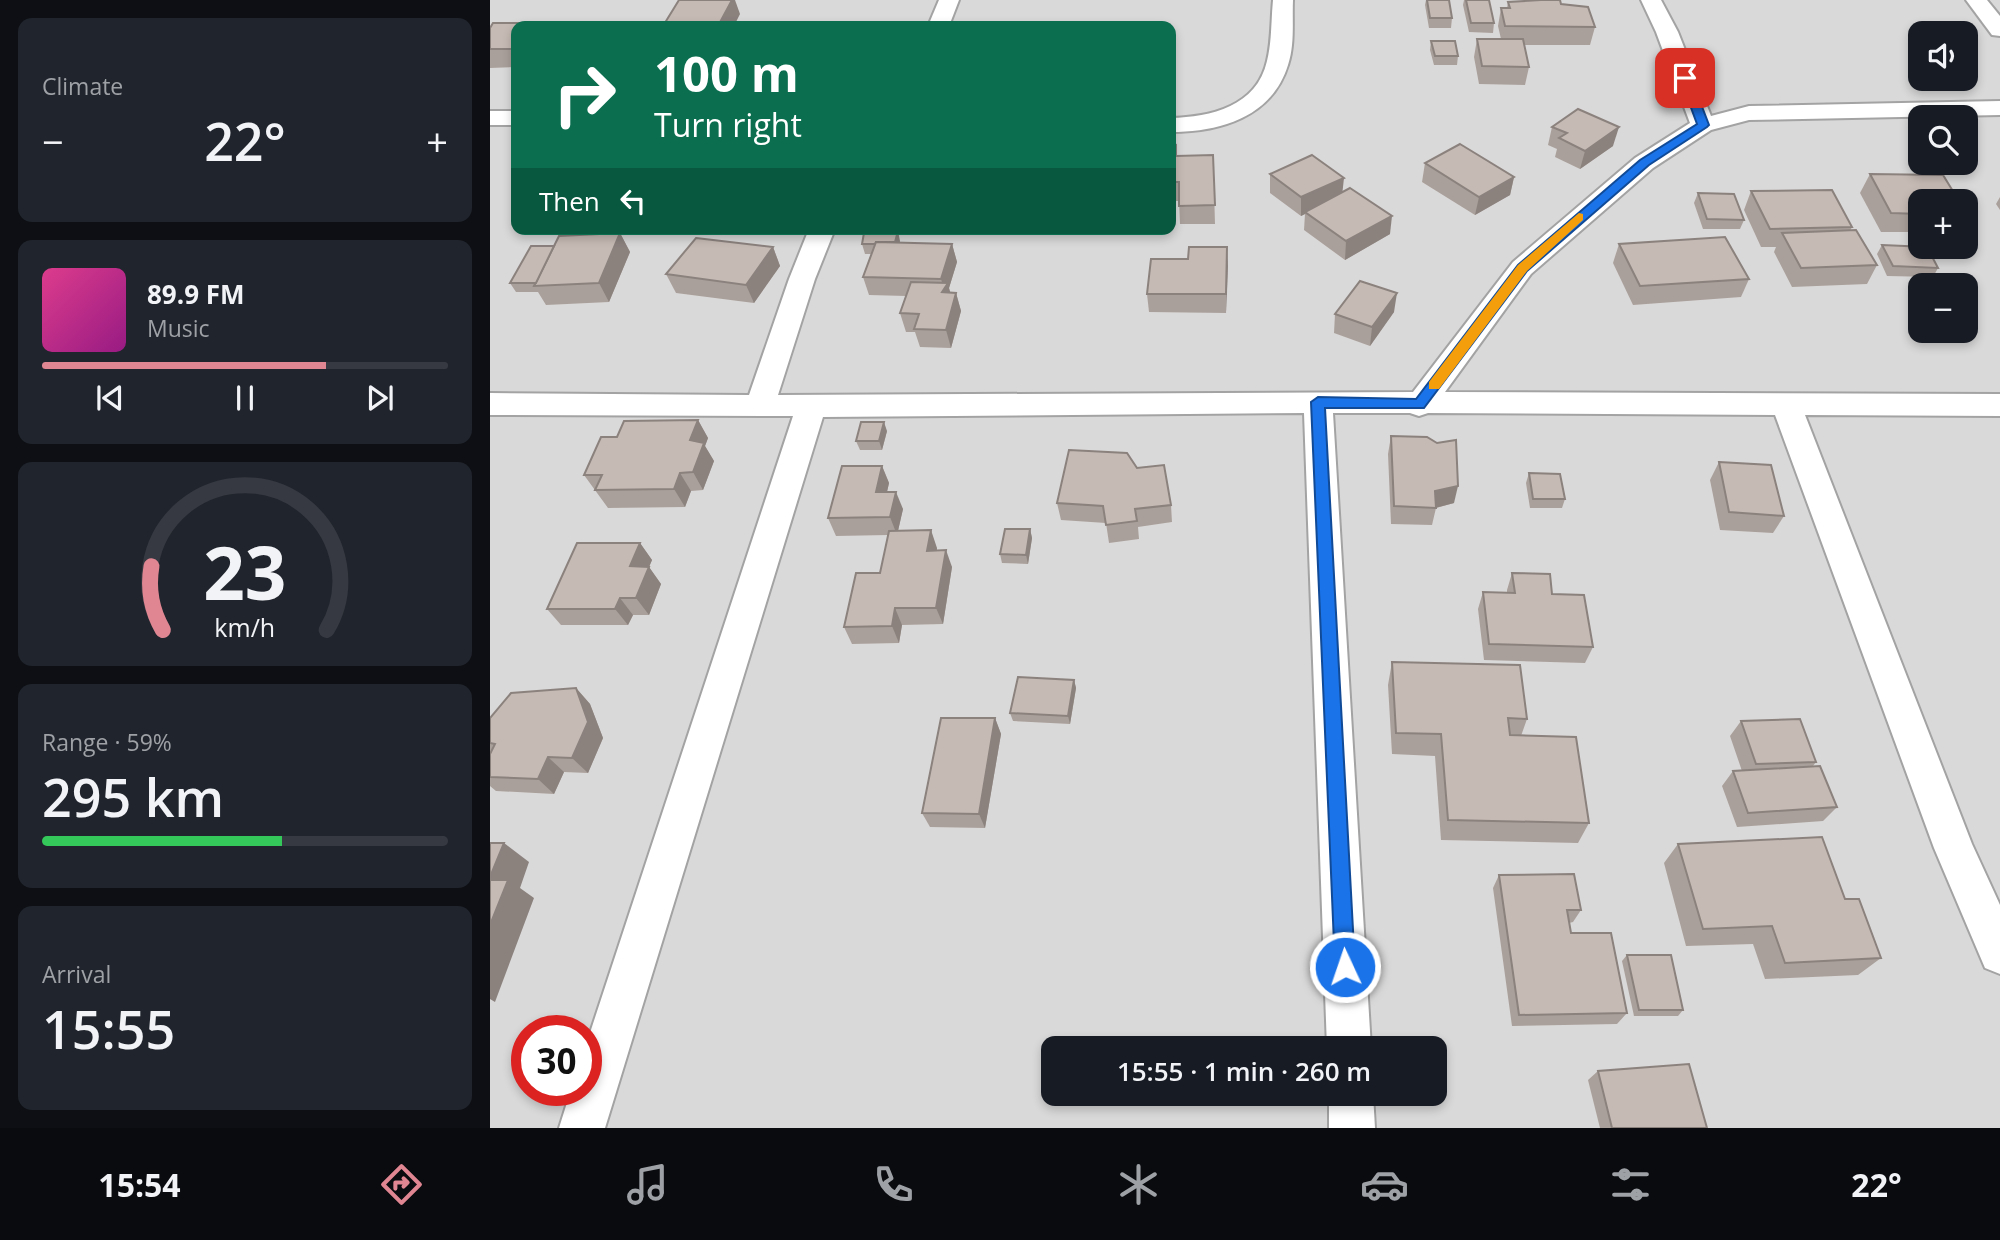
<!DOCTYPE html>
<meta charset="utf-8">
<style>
body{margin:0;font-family:"Open Sans",sans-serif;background:#20242c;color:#f1f3f6;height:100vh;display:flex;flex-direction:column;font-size:26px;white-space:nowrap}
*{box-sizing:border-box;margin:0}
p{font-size:23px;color:#9ea1a6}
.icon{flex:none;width:38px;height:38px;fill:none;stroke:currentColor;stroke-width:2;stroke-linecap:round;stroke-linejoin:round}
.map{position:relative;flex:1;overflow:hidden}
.drawer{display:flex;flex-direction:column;gap:18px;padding:18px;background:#0d0f14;width:490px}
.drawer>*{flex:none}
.top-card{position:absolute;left:21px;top:21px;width:665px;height:214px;border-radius:14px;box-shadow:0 4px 10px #0003;background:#0b6e4f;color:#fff;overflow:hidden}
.fabs{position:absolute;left:1418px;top:21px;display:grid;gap:14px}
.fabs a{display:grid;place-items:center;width:70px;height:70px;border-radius:14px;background:#171b24;box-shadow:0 4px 10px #0003;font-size:35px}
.speed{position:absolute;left:21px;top:1015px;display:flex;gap:14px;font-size:35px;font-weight:700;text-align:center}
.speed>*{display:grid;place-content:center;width:91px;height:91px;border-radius:50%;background:#171b24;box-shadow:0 4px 10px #0003;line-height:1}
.speed .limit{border:10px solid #d22;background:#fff;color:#111}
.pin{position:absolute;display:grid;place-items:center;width:60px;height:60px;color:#fff;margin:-30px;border-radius:14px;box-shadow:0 4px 10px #0006}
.me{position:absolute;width:77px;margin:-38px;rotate:357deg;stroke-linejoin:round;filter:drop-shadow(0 0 5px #0008)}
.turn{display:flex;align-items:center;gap:24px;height:147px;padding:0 28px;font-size:32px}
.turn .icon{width:91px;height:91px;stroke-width:2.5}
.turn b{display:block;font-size:49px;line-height:60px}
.then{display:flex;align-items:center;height:66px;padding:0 28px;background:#0003;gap:14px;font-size:26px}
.big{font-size:52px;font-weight:600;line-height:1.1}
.drawer .tile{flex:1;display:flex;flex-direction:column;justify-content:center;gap:10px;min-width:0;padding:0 24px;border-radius:14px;background:#20242c}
.drawer .dial{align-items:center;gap:0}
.dial svg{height:182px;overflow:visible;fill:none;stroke:#363941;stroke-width:7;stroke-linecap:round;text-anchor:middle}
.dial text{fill:#f1f3f6;stroke:none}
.song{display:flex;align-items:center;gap:21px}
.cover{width:84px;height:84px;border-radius:10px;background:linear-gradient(135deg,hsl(330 70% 55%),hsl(310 70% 35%))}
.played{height:7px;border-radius:4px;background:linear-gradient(90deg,#df8692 70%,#363941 70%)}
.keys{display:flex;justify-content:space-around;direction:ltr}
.heat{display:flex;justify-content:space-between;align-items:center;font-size:38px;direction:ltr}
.charge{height:10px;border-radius:5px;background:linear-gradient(90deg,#34c759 59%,#363941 0)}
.trip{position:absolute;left:551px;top:1036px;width:406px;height:70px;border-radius:14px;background:#171b24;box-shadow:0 4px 10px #0003;font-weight:600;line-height:70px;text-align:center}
.tabs{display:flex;height:112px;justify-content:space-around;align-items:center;background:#090b0e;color:#9ea1a6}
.tabs .icon{width:49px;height:49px}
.tabs .current{color:#df8692}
.tabs b{font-size:32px;color:#f1f3f6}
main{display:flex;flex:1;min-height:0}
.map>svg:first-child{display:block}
.residential{fill:#dad9d9;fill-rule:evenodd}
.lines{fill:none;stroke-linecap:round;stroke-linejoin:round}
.minor-casing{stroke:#a3a3a3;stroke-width:4}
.minor{fill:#fff;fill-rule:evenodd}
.wall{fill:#aaa09b}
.shaded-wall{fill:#8b827e}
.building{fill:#c6bab4;stroke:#8b827e;stroke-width:2}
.route{fill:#1a73e8;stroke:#114b97;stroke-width:2}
.slow{fill:#f59e0b}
</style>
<main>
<section class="drawer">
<div class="tile"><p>Climate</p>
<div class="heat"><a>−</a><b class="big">22°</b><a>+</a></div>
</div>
<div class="tile">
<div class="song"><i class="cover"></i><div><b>89.9 FM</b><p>Music</p></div></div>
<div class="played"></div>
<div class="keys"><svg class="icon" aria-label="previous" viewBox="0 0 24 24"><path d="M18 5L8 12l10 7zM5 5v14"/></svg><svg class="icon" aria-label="pause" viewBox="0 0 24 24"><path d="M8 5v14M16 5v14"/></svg><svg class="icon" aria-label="next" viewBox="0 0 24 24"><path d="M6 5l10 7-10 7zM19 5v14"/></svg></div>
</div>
<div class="tile dial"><svg viewBox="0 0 100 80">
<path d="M14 69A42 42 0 1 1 86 69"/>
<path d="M14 69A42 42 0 0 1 9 41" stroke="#df8692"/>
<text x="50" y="56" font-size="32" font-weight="700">23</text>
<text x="50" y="72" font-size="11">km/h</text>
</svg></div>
<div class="tile"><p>Range · 59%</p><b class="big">295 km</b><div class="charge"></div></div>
<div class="tile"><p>Arrival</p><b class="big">15:55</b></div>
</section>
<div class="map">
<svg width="1510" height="1128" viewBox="0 0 1510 1128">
<rect width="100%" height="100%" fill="#eee8e1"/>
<path class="residential" d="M0,0H1510V1128H0ZM26,26H681V229H26ZM1430,33H1475V79H1430ZM1430,117H1475V163H1430ZM1430,201H1475V247H1430ZM1430,285H1475V331H1430ZM37,1031H96V1090H37ZM564,1048H945V1094H564Z"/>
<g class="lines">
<g class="minor-casing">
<g id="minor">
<path d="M449,0H469L459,26H438Z"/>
<path d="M783,0H803C802,21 805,44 798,65C782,117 730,132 681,132V118C721,117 767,106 777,61C782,41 781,20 783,0Z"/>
<path d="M1151,0H1171L1188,32L1221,116L1259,106L1510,101V115L1259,120L1221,130L1163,168L1041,274L955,392L1510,394V416L1315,415L1482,844L1510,905V974L1495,968L1444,848L1285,415L938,413L929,416L920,413H843L881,1048H837L814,413L333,417L115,1128H69L81,1090H96V1045L303,416L0,415V393L259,395L299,279L319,229H345L325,279L288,395L923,392L1023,262L1145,158L1200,123L1166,32Z"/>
<path d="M1476,0H1497L1510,16V36L1502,35Z"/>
<rect x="0" y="111" width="26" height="14"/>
<path d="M839,1094H883L885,1128H839Z"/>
</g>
</g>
<use href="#minor" class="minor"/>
</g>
<g class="wall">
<path d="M936,0H959L962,18L961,28H939L935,5Z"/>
<path d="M974,0H999L1004,23L1003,33L979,32L973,5Z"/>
<path d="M1018,2L1071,4L1105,27L1100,45H1034L1039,67L1035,85L989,84L984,57L987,39H1011L1008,26L1011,8H1017Z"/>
<path d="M26,26V67L0,68V28Z"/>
<path d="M941,41L968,56L967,65H944L940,50Z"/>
<path d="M1062,127L1123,146L1090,169L1065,157L1067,149L1058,145Z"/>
<path d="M681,146L687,156L723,155L725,224H690L689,201H681Z"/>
<path d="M935,163L1024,177L1020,195L985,215L932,182Z"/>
<path d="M780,174L852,192L900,234L855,260L814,230L815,214L811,216L780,193Z"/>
<path d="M1380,174L1430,201V232H1391L1370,193Z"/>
<path d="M1261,191L1362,227L1360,231L1387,265L1377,284L1302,287L1284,252L1286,247H1271L1254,210Z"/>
<path d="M1208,193L1254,220L1250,229H1213L1204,203Z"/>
<path d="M1510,197V210L1506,204Z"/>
<path d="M87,229H167L88,232Z"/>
<path d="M234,229H301L300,231L235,233Z"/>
<path d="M130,233L140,252L119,302L56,305L48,292H26L20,283L64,246Z"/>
<path d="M410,241V243L462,244L467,262L459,288L460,293H466L471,311L461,348L430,347L425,332H416L410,313L416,296L379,295L373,277L381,254H375L372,244Z"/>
<path d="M1129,244L1259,279L1251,297L1143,305L1123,263Z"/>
<path d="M1392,245L1448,268L1443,277L1397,276L1387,254Z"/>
<path d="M283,247L290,266L264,303L186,293L176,274Z"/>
<path d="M737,247L736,313L659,312L657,294L698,259Z"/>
<path d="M904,312L880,346L844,333L845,314Z"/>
<path d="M208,420L218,438L215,446L224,461L213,490L201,491L195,507L118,508L94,475L127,437Z"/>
<path d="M397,431L392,450H370L366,441Z"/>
<path d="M901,436L964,503L946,508L942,525L901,524L898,454Z"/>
<path d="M1229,462L1294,516L1283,533L1230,530L1220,480Z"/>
<path d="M392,466L399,483L397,492L413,509L408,531L447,548V550L462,567L453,624L412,625L409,643L362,644L354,627L390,573L398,535L346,536L338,518Z"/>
<path d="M647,468L681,505L682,522L648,527L649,539L619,543L616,523L571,520L567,503Z"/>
<path d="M1039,473L1075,499L1072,508H1040L1036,483Z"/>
<path d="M540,529L542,538L538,564L512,563L510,554Z"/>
<path d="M150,543L162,560L159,567L171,584L159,615H143L138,625H71L57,609Z"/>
<path d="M1022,573L1062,594L1103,647L1095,663L994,660L988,609L993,592L1017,593V590Z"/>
<path d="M902,662L1037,719L1031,736L1099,823L1088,843L951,840L945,756L902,754L898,685Z"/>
<path d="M584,680L586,688L580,724L523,721L520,713Z"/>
<path d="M86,688L100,704L113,738L98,773L74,772L64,794L6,791L0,786V718Z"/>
<path d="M505,718L511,734L495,828L440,827L432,813Z"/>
<path d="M1251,721L1326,762L1323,766L1347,807L1333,821L1247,827L1232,786L1243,771H1252L1240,736Z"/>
<path d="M1188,844L1355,899L1391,958L1368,975L1275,979L1263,944L1196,946L1174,863Z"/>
<path d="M1009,875L1091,910L1083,922L1079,923L1081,933L1137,1013L1127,1024L1022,1026L1003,888Z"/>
<path d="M1137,955L1193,1010L1188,1016H1144L1132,961Z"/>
<path d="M1108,1071L1217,1128H1110L1098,1080Z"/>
</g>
<g class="shaded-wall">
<path d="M242,0H245L250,14L244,26H228Z"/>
<path d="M1129,127L1123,146L1090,169L1095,151Z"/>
<path d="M1024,177L1020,195L985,215L989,197Z"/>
<path d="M854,178L852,196L815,212V214L811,216V197Z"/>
<path d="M902,216L900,234L855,260L856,241Z"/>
<path d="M408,231L410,241L408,252L405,243Z"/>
<path d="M130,233L140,252L119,302L109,283Z"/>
<path d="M462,244L467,262L459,288L463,302L452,292L454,289L451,279Z"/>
<path d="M283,247L290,266L264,303L256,285Z"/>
<path d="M737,247L738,266L736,313V294Z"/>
<path d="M466,293L471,311L461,348L456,330Z"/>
<path d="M907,293L904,312L880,346L882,327Z"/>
<path d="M208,420L218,438L215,446L224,461L213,490L203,472L200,440Z"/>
<path d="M394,422L397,431L392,450L389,441Z"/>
<path d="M392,466L399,483L393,509L386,492Z"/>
<path d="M190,473L201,491L195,507L184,489Z"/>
<path d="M968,486L964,503L945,508V491Z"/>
<path d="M406,492L413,509L407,535L400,517Z"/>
<path d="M540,529L542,538L538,564L536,555Z"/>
<path d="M441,530L447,548L444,568L437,551Z"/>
<path d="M150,543L162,560L159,567L171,584L159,615L146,598L140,566Z"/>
<path d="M456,550L462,567L453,624L446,608Z"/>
<path d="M130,598L143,615L138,625L125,609Z"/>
<path d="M405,608L412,625L409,643L402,626Z"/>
<path d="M584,680L586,688L580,724L578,716Z"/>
<path d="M86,688L100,704L113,738L98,773L82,758Z"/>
<path d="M505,718L511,734L495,828L489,814Z"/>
<path d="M58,757L74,772L64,794L48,779Z"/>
<path d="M14,843L39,862L30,888L44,898L5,1002L0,999V877Z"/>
</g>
<g class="building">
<path d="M189,0H242L228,26H173Z"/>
<path d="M937,0H959L962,18H940Z"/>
<path d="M976,0H999L1004,23H981Z"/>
<path d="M1051,0H1070L1071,4L1098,7L1105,27L1015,26L1011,8H1020L1018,2Z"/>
<path d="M3,23H49L47,26H26V49H0V28Z"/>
<path d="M987,39H1033L1039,67L992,66Z"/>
<path d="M941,41H965L968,56H945Z"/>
<path d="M1088,109L1129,127L1095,151L1069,138L1077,133L1062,127Z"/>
<path d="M970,144L1024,177L989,197L935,163Z"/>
<path d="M686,145V156L723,155L725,205L689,206V182H681V146Z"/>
<path d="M822,155L854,178L811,197L780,174Z"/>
<path d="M1380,174L1453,175L1469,201H1430V214L1401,213Z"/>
<path d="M860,188L902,216L856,241L815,212Z"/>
<path d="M1342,190L1362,227L1280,229L1261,191Z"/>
<path d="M1208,193L1244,194L1254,220L1217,219Z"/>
<path d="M1366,230L1387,265L1311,268L1292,233Z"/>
<path d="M408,231L405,242H386L385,244H372L374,233Z"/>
<path d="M130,233L109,283L44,286L69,236Z"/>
<path d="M1235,237L1259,279L1150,286L1129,244Z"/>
<path d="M206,238L283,247L256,285L176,274Z"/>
<path d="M386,242L462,244L451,279L373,277Z"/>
<path d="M1392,245L1437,247L1448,268L1403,266Z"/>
<path d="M41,246H64L46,283H20Z"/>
<path d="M699,247H737L736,294H657L661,259H698Z"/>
<path d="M870,281L907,293L882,327L845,314Z"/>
<path d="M421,282L458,283L452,292L466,293L456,330L424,329L429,314L410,313Z"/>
<path d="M208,420L200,440L214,443L203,472L190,473L184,489L105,490L112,475H94L111,437H127L134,421Z"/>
<path d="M371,422H394L389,441H366Z"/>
<path d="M901,436L937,437L947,443L966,440L968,486L945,491L946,508L904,506Z"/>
<path d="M579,450L637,453L647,468L674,465L681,505L645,509L647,521L616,525L613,506L567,503Z"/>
<path d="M1229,462L1281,465L1294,516L1239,512Z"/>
<path d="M352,466H392L386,492H406L400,517L338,518Z"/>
<path d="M1039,473L1070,474L1075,499H1043Z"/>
<path d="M515,529H540L536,555L510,554Z"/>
<path d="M441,530L437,551L456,550L446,608H405L402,626L354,627L366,573H390L399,531Z"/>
<path d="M87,543H150L140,566L159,567L146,598H130L125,609H57Z"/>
<path d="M1022,573L1060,574L1062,594L1094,595L1103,647L999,644L993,592L1025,593Z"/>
<path d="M902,662L1030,665L1037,719L1018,718L1020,735L1086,737L1099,823L958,820L951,734L906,733Z"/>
<path d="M528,677L584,680L578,716L520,713Z"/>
<path d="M86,688L98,722L82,758L58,757L48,779L0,777V754L5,744L0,743V718L21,693Z"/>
<path d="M451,718H505L489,814L432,813Z"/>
<path d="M1310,719L1326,762L1266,764L1251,721Z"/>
<path d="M1330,766L1347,807L1258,813L1243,771Z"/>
<path d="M1332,837L1355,899H1369L1391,958L1295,963L1282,926L1213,929L1188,844Z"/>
<path d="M0,843H14L0,877Z"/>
<path d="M1084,874L1091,910H1077L1081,933H1121L1137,1013L1029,1015L1009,875Z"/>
<path d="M0,880H18L0,925Z"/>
<path d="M1137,955H1181L1193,1010H1149Z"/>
<path d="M1199,1064L1217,1128H1122L1108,1071Z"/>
</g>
<path class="route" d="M1195,75L1201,78L1219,125L1217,127L1159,165L1037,271L934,408H835L865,967L862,974L855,977L848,974L845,967L821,402L828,397L926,399L1028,265L1150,160L1207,124L1190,78Z"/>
<path class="slow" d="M1089,213L1093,214V220L1037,271L949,389H939V382L1028,265Z"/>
</svg>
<div class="fabs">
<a><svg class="icon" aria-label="sound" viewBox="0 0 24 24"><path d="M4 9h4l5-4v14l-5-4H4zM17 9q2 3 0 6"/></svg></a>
<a><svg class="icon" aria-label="search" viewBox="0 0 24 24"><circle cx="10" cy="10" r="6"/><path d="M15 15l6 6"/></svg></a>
<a>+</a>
<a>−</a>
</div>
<div class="speed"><div class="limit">30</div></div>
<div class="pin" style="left:1195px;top:78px;background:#d93025"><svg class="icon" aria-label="arrive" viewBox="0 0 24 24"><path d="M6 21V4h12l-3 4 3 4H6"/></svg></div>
<svg class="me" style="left:855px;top:967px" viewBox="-20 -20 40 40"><circle r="17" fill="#1a73e8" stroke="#fff" stroke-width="3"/><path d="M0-11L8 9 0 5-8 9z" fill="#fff"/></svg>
<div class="trip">15:55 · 1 min · 260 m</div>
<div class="top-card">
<div class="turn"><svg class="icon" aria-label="right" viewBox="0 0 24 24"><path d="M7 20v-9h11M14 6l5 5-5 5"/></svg><div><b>100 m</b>Turn right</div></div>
<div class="then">Then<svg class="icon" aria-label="left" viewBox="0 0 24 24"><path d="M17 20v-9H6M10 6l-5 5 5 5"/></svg></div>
</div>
</div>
</main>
<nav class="tabs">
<b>15:54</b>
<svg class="icon current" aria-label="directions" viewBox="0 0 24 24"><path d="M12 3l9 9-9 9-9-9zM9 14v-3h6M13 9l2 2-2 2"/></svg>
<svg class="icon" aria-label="music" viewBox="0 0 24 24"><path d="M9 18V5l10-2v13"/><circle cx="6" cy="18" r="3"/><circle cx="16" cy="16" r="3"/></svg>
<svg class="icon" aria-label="phone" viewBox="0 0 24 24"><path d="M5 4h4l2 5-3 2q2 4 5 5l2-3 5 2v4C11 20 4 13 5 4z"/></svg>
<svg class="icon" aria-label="climate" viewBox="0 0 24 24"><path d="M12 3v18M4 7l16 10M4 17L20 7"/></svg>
<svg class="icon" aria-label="car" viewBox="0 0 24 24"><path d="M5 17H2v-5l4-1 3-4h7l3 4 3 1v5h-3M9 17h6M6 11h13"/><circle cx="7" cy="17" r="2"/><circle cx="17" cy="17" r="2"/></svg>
<svg class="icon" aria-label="filters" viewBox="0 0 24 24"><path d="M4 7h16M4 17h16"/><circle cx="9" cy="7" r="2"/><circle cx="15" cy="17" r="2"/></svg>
<b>22°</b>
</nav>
